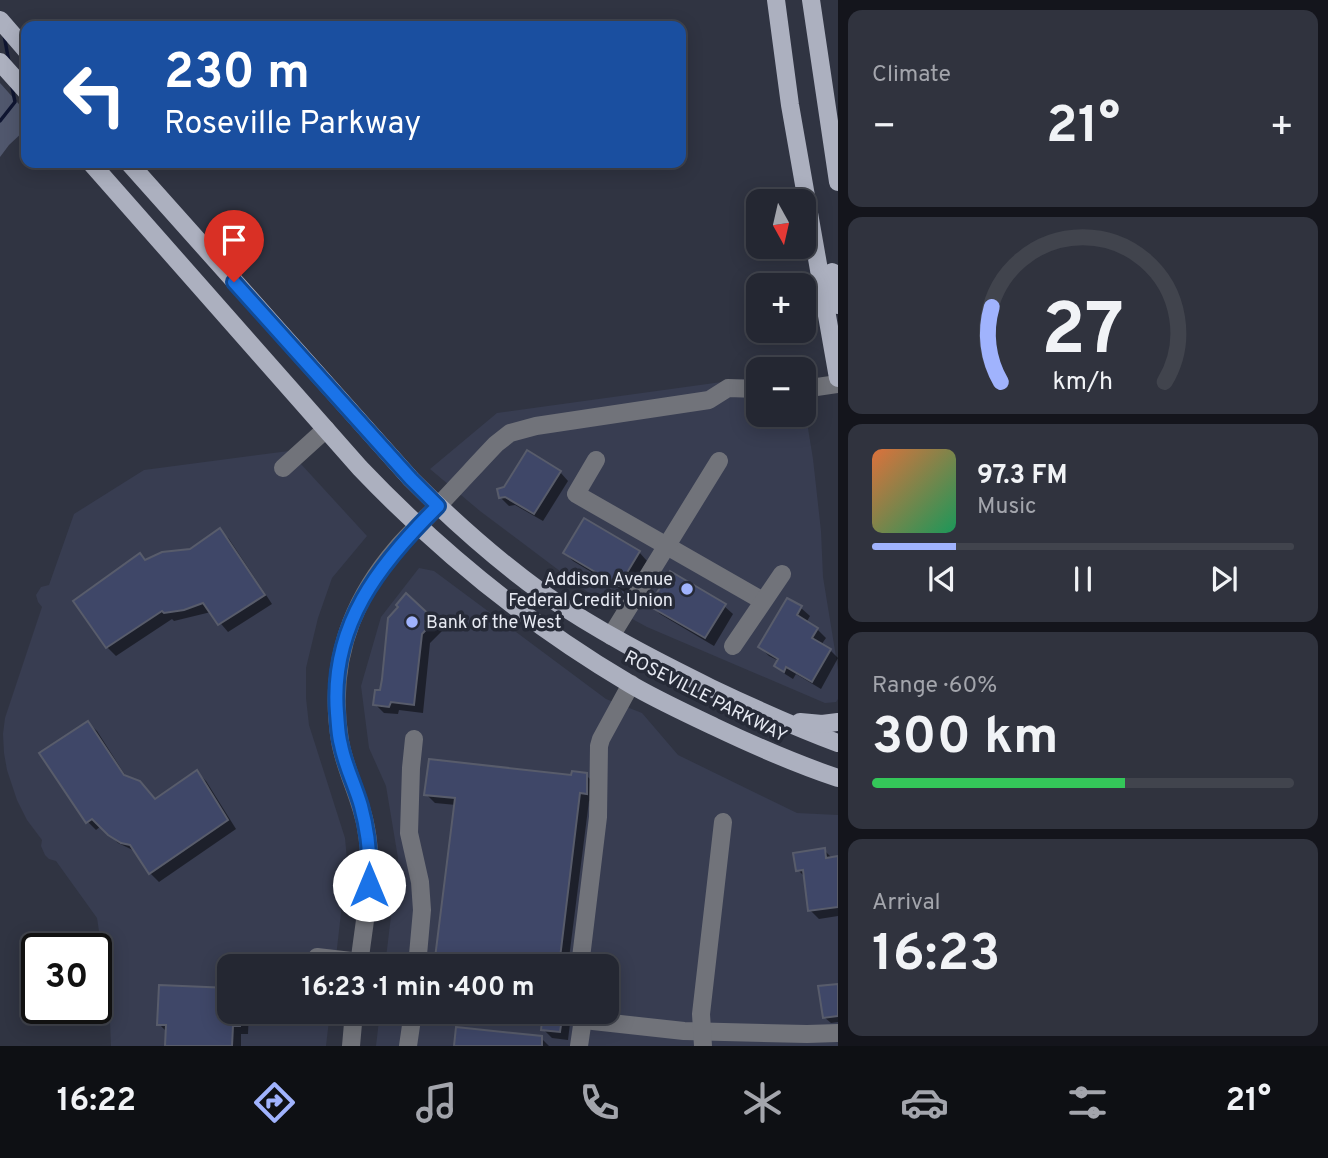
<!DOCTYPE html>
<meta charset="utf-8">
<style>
body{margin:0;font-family:Overpass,sans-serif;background:#30333e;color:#f1f3f6;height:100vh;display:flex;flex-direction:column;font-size:26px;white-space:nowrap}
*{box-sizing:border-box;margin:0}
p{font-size:23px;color:#a3a5ac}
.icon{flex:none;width:38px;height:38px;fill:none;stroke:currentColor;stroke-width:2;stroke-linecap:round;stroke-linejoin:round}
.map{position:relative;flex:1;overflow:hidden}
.side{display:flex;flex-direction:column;gap:10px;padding:10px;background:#14151c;width:490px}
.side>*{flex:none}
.banner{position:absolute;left:21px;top:21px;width:665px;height:147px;border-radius:14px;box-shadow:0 4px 18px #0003,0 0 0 2px #41444d;background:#1a4fa0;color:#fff;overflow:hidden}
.needle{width:46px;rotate:172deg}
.tools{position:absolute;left:746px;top:189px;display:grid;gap:14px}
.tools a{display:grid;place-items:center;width:70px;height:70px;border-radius:14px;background:#242732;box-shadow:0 4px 18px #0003,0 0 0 2px #41444d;font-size:35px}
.speed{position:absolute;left:21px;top:933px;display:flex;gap:14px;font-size:35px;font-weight:700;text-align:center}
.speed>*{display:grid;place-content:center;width:91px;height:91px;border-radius:50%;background:#242732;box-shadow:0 4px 18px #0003,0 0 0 2px #41444d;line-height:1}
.speed .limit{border:4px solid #111;border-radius:10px;background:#fff;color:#111}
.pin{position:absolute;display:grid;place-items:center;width:60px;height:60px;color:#fff;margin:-72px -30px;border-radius:50% 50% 50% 0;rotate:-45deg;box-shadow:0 0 7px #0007}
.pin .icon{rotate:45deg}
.me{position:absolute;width:77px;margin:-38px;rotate:0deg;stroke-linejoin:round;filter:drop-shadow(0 0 5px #0008)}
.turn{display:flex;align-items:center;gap:24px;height:147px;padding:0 28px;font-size:32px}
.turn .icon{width:91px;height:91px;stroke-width:2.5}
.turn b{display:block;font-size:49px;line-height:60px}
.big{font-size:52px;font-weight:700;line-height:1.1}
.side .widget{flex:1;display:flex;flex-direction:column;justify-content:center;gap:10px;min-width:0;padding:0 24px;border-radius:14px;background:#30333e}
.side .dial{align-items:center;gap:0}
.dial svg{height:182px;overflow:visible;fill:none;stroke:#41444d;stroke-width:7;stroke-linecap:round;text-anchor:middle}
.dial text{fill:#f1f3f6;stroke:none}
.song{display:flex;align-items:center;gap:21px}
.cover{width:84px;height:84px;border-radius:10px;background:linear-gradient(135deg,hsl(20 70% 55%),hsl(150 70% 35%))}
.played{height:7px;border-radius:4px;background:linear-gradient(90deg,#a0b3fd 20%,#41444d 20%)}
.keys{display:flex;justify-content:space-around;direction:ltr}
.heat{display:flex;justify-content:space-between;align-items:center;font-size:38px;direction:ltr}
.charge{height:10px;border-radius:5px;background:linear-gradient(90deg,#34c759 60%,#41444d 0)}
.trip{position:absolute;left:217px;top:954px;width:402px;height:70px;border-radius:14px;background:#242732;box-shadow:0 4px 18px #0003,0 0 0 2px #41444d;font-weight:700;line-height:70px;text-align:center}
.tab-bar{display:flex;height:112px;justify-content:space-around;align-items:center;background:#0e1014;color:#a3a5ac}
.tab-bar .icon{width:49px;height:49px}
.tab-bar .on{color:#a0b3fd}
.tab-bar b{font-size:32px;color:#f1f3f6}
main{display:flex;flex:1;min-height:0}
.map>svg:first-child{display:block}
.built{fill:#383d51}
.green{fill:#50576d}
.shadow{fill:#0007}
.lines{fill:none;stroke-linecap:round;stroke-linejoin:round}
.stream{stroke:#0f1531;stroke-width:3.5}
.building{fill:#3f4768;stroke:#585c6b;stroke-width:2}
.minor{stroke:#71737a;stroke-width:18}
.major{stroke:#acb0bf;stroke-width:18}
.route-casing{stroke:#114b97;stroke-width:18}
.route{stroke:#1a73e8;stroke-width:12}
.poi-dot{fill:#a0b3fd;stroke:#262a37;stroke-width:2.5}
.labels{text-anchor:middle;stroke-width:7;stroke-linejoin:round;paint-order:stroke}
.poi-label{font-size:18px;fill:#e6e9f2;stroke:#262a37;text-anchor:end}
.street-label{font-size:18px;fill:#e6e9f2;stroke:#262a37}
</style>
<main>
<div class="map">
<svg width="838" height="1046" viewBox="0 0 838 1046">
<rect width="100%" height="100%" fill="#303442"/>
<g class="built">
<path d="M758,377V415H803V398L813,459L821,531L823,577L838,669V699L836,702L825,703L647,627L601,602L480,511L430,469L497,413Z"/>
<path d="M289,451L367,536L332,578L318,618L306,668V698L309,725L345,838L347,860L335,966H229V1012H330L326,1046H111L109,997L97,918L56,861L49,859L45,855L41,846L42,840L27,820L17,800L7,770L4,753L3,734L5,718L42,607L38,602L36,595L41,587L49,585L74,514L144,470Z"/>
<path d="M419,568L434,571L606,699L642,713L678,755L797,813L838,815V1046H376L380,1012H607V966H385L398,858L386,786L369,748L361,686L381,617Z"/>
</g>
<path class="green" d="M0,83L26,112V129L9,145L0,157Z"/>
<g class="shadow">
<path d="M560,472L568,481L543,521L515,505L509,506L500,497Z"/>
<path d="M220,530L229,539L272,604L228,632L211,612L174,621L172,619L116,656L107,647L76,602L146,562L191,551Z"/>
<path d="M639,552L647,561L628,594L573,561L565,553Z"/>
<path d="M406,595L443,630L430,643L423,713L399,710L398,714L384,713L375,704L381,691Z"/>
<path d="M651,605L724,606L733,614L714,646L660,614Z"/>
<path d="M801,608L810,616L806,623L817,629L826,638L821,645L830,650L838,658L821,689L796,674L793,679L785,674L776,666L779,661L769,656L760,647Z"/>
<path d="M88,723L97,731L127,778L156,800L197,772L206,781L236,829L159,882L150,873L137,852L118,843L101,826L96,830L88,822Z"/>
<path d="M586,775L595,784V802L589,801L568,966H435L456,805L435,803L426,794Z"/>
<path d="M824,850L833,859H838V916L819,919L810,910L806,878L798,870Z"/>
<path d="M838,985V1022L831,1023L824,1017L820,988Z"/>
<path d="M160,987L229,990V1012H249L248,1034H241V1046H167L168,1033L159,1024Z"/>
<path d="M460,1012H563L562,1015L570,1023L568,1040L552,1038L543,1029L544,1021Z"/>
<path d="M541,1038L549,1046H456Z"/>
</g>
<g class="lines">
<g class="stream">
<path d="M4,35L9,62"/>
<path d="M0,121L15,102L12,87"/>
</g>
</g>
<g class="building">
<path d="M527,450L561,471L534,514L505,497L499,498L497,489L504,487Z"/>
<path d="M584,518L640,551L619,586L563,553Z"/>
<path d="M220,528L265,595L218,625L203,603L184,610L164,613L162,611L106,648L73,601L140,553L145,560L162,552L190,549Z"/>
<path d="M670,571L726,604L705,638L649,606Z"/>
<path d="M406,593L435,620L422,634L414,705L391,702L389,707L373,705L375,690H380L382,679L388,618L398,607L396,605Z"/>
<path d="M787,598L802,606L797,615L818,628L812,638L831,649L812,682L786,667L784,672L774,666L778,659L758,647Z"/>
<path d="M88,721L124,775L140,781L155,799L197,770L228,820L149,874L130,845L121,843L108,835L92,819L86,823L39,753Z"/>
<path d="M429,759L571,775L572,771L587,773V794L580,793L559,966H434L455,798L424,795Z"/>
<path d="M825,848L826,858L838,856V907L808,911L803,870L796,871L793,853Z"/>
<path d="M838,984V1016L823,1018L818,986Z"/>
<path d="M159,985L229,988V1012H241L240,1026H233L232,1046H165L166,1025H157Z"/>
<path d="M543,1012H563L560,1032L541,1030Z"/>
<path d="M456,1027L542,1036V1046H454Z"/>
</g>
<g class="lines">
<g class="minor">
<path d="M803,389L838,384"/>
<path d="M596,460L576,494L763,601"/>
<path d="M283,468L326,429"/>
<path d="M611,636L719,461"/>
<path d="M733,646L782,574"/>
<path d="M414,739L411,768L409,833L420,882L422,910L417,966"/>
<path d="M317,957L360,962"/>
<path d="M359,966C364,920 375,875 366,828C361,798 345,771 340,741C328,668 348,605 396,549C409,534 424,520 437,507C457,486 476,465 496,444L510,433L536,426L709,400L728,388L758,389"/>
<path d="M580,966L598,817L599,746L601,739L631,684"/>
<path d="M584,1020L684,1031L807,1034L838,1033"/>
<path d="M351,1046L354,1012"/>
<path d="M408,1046L413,1012"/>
<path d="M579,1046L584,1012"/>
<path d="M703,1046L701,1014L723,822"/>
</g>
<g class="major">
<path d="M776,0L790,105L838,378"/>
<path d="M811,0L838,182"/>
<path d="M0,20L26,50"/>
<path d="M0,62L26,91"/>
<path d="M91,163L360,468C440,552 530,625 630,684C657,700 686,713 715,727C755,746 796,764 838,778"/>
<path d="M129,163L411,479C451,519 498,561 544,594C598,631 652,659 711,688C753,708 795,727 838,743"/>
<path d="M832,272L838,305"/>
<path d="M800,722L822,724L838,722"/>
</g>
</g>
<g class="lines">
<g class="route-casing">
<path id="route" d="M234,282L411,479L438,506C379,564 330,626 337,713C338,724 338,735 341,745C345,766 355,785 361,806C368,832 371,858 369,885"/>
</g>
<use href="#route" class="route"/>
</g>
<g class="poi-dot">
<circle cx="687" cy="589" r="7"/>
<circle cx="412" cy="622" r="7"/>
</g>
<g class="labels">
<g class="poi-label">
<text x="673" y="585">Addison Avenue<tspan x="673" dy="21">Federal Credit Union</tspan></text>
<text x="426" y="628" text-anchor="start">Bank of the West</text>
</g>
<g class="street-label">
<text transform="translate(706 696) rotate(27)" y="6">ROSEVILLE PARKWAY</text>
</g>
</g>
</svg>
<div class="tools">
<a><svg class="needle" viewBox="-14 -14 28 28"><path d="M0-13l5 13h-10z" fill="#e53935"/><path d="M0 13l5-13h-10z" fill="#a3a5ac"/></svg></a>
<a>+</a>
<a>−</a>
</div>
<div class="speed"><div class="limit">30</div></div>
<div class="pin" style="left:234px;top:282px;background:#d93025"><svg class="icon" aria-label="arrive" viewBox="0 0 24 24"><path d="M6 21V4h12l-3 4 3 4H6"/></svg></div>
<svg class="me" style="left:369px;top:885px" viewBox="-20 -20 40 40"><circle r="19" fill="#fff"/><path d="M0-13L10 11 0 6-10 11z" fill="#1a73e8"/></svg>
<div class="trip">16:23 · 1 min · 400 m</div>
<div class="banner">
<div class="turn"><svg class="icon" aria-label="left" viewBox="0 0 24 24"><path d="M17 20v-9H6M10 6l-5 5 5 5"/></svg><div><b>230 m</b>Roseville Parkway</div></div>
</div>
</div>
<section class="side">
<div class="widget"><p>Climate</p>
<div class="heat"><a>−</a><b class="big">21°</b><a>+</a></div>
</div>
<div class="widget dial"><svg viewBox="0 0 100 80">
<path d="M14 69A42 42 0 1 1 86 69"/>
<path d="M14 69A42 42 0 0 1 10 36" stroke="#a0b3fd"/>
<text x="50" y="56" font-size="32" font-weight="700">27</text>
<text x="50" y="72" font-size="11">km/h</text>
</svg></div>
<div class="widget">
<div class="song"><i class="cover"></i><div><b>97.3 FM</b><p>Music</p></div></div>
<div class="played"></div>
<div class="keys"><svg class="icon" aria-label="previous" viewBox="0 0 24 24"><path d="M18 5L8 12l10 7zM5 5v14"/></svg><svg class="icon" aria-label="pause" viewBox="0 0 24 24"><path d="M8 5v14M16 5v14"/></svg><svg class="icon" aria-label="next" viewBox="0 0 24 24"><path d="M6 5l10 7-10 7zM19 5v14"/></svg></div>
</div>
<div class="widget"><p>Range · 60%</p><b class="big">300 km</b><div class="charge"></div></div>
<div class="widget"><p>Arrival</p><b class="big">16:23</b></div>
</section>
</main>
<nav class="tab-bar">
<b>16:22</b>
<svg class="icon on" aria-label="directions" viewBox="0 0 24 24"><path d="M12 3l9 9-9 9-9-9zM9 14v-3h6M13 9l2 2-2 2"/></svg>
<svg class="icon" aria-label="music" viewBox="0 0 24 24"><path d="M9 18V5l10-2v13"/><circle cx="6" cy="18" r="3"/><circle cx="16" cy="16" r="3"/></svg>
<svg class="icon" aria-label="phone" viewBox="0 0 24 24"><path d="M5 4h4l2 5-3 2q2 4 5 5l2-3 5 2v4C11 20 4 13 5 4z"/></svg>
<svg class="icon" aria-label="climate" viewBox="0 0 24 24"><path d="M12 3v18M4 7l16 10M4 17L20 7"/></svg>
<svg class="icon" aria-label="car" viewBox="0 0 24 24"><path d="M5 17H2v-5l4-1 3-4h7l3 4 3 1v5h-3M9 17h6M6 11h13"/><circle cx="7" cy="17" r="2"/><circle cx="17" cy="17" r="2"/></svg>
<svg class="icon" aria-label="filters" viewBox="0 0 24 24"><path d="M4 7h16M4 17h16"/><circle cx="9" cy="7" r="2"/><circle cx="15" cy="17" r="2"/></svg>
<b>21°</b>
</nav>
